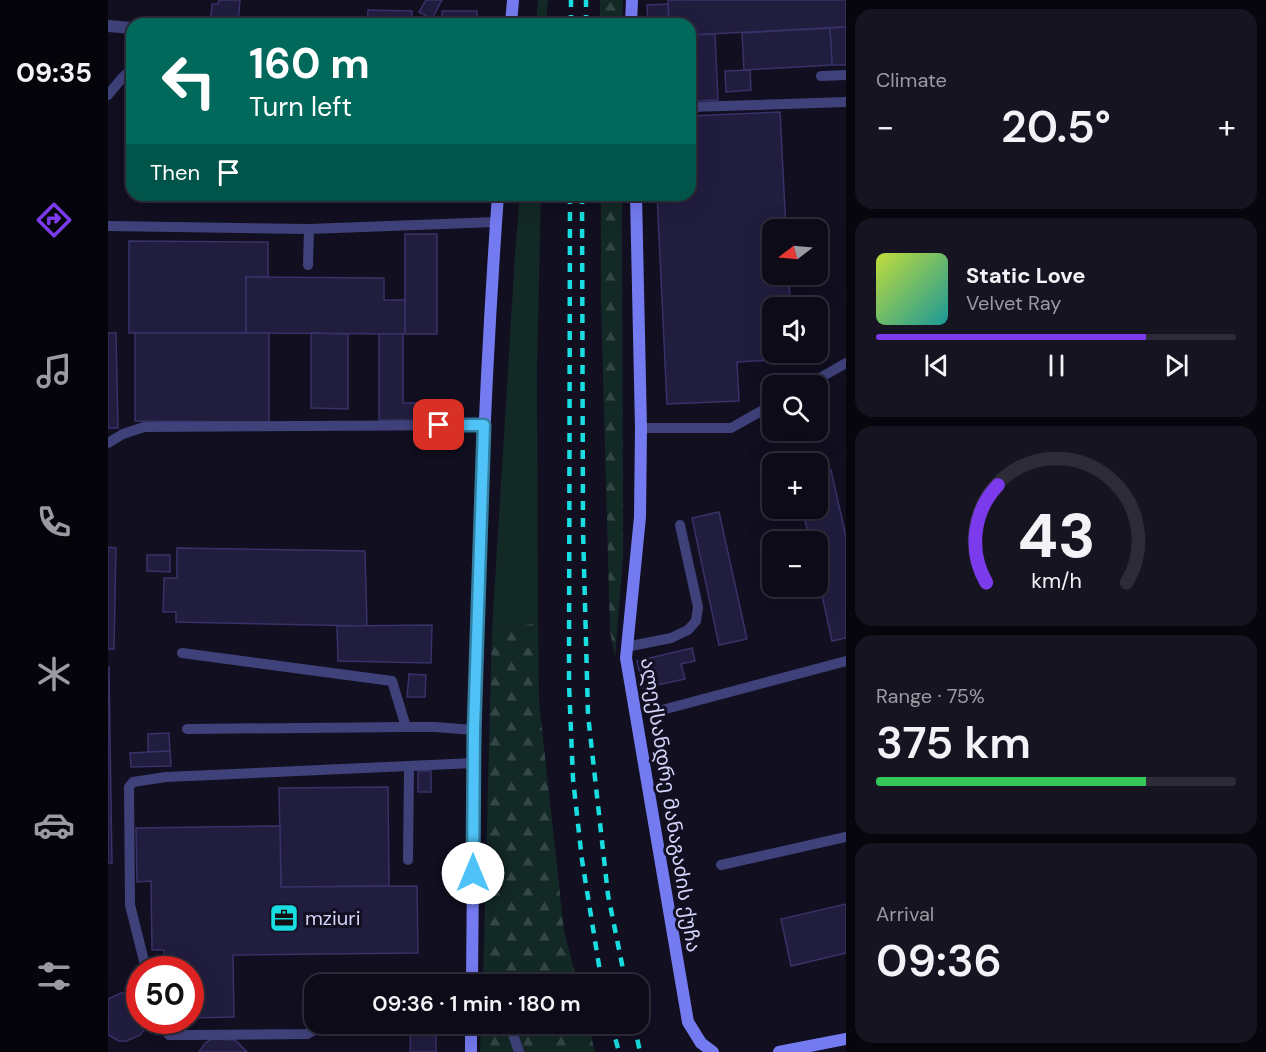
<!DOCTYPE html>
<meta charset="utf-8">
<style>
body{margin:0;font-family:"DM Sans","Noto Sans Georgian",sans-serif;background:#161421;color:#f1f3f6;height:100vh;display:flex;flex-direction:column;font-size:22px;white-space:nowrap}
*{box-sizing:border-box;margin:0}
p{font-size:20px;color:#9a9ba2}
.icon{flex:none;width:33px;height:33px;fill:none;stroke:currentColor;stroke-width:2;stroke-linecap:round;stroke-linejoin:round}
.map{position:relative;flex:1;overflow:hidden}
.drawer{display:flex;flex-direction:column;gap:9px;padding:9px;background:#07060d;width:420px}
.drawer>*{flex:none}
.top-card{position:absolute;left:18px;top:18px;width:570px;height:183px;border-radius:18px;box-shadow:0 6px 24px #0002,0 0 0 2px #2d2b37;background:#00695c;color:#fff;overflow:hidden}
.needle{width:39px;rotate:254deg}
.tools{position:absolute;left:654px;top:219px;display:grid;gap:12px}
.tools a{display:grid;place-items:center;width:66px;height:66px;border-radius:12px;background:#0d0b18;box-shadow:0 6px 24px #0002,0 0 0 2px #2d2b37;font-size:30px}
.speed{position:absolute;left:18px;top:956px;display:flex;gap:12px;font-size:30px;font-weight:700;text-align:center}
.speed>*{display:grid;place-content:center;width:78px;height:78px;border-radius:50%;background:#0d0b18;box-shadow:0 6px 24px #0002,0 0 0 2px #2d2b37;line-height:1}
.speed .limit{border:9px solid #d22;background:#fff;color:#111}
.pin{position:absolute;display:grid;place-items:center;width:51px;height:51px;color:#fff;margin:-26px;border-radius:12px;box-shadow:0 3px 9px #0006}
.me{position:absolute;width:66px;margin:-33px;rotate:0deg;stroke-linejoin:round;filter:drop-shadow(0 0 4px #0008)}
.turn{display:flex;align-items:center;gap:21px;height:126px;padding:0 24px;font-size:27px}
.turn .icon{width:78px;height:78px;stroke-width:2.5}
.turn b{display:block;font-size:42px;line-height:51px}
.then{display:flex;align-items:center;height:57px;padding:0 24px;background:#0003;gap:12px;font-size:22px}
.big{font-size:45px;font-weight:600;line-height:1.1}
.drawer .widget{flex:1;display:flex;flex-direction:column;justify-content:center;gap:9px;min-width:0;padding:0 21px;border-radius:18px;background:#161421}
.drawer .dial{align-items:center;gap:0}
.dial svg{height:156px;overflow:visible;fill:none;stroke:#2d2b37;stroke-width:7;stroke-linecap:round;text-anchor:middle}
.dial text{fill:#f1f3f6;stroke:none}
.song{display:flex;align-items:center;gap:18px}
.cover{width:72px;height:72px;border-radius:9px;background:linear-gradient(135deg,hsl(70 70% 55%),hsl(180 70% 35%))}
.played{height:6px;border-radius:3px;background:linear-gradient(90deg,#7c3aed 75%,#2d2b37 75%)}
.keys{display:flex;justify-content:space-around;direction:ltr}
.heat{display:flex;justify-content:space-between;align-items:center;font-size:33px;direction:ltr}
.charge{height:9px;border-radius:4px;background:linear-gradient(90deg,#34c759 75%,#2d2b37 0)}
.trip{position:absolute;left:196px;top:974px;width:345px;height:60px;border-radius:18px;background:#0d0b18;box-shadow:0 6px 24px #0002,0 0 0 2px #2d2b37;font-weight:600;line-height:60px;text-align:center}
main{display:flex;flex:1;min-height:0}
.menu{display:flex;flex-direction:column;width:108px;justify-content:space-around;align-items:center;background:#05040a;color:#9a9ba2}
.menu .icon{width:42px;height:42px}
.menu .current{color:#7c3aed}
.menu b{font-size:27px;color:#f1f3f6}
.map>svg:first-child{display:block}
.grass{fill:#132926}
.forest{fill:url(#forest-firs)}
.building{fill:#211d3f;stroke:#383268;stroke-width:1.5}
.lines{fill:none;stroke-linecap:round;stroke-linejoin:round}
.lane{stroke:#3f427a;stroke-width:10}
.street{stroke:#3f427a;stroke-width:12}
.secondary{stroke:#747bf0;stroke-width:12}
.rail{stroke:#18dde1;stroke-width:4.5;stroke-dasharray:9 8;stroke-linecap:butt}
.route-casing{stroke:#337fa1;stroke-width:15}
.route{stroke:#4fc3f7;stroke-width:10}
.labels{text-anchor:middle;stroke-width:6;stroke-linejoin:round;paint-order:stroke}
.street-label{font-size:20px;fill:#d4d3fa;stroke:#110f20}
.poi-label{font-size:20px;fill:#d4d3fa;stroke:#110f20;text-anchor:start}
</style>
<main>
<nav class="menu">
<b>09:35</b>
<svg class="icon current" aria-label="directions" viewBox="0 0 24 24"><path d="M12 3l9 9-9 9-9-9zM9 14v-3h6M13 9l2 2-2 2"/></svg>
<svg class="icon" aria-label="music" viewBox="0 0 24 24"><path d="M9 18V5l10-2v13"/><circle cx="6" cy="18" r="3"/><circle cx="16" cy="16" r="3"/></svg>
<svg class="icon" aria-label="phone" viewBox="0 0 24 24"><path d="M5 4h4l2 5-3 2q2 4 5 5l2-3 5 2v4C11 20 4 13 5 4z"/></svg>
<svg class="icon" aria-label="climate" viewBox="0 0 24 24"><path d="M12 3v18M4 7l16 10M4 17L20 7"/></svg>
<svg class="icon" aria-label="car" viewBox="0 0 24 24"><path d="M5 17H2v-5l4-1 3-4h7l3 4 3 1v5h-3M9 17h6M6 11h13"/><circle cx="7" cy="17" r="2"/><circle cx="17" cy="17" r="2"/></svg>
<svg class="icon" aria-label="filters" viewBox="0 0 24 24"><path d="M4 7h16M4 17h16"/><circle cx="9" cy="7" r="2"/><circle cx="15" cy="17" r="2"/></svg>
</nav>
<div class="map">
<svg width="738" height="1052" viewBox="0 0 738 1052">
<defs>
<pattern id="forest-firs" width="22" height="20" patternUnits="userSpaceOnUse" patternTransform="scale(1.5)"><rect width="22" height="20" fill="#132926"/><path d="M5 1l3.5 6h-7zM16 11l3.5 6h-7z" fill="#344746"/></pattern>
</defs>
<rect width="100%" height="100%" fill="#110f20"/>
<g class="grass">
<path d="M430,0H440L438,24H428Z"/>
<path d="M412,195H433L429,370L430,623L384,630L407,254Z"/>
</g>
<g class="forest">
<path d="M492,0H515L514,24H492Z"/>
<path d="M493,195H514L515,558L507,658L502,631L493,303Z"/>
<path d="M430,623L431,701L456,931L470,984H375L384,630Z"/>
<path d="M373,1023H480L487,1052H372Z"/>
</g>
<g class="building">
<path d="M111,0H132L130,24H102L104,4H110Z"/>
<path d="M318,0H334L324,19L311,12Z"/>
<path d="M560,0H738V27L582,35V24H561Z"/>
<path d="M560,4L561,24H540L539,5Z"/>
<path d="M260,10L304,11L303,24H259Z"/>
<rect x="334" y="11" width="35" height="13"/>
<path d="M738,27V65H724L722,28Z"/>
<path d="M722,28L724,65L636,70L634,33Z"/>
<path d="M607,34L610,100L582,101V35Z"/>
<path d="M642,70L643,90L618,92L617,71Z"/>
<path d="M672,112L678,230H664V274H681L682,308H664V352H684L685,359L629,362L631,401L559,404L549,195H582V116Z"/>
<path d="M72,195H134V200L72,201Z"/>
<rect x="297" y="234" width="32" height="100"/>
<path d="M21,241L160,242V277H138V333H21Z"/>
<path d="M138,277L276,278V300H297V334L138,333Z"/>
<path d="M0,333H8L10,428H0Z"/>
<path d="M27,333H161V422L27,421Z"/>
<path d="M203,333L240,334V409L203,408Z"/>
<path d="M271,334H295V403H326V420H271Z"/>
<path d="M723,470L738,537V638L724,641L710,577V542H702L694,508H710V473Z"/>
<path d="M611,512L639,639L611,645L584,518Z"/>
<path d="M0,547L8,548L6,649H0Z"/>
<path d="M69,548L257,551L259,626L68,622V612H55L56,578H69Z"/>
<path d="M39,555H62V572L39,571Z"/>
<path d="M324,625L323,663L230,661L229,626Z"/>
<path d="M584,648L587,661L573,664L577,679L535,688L529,661Z"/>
<path d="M0,667H1L2,739H0Z"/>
<path d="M301,674L318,675L317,697H299Z"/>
<path d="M61,733L62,751L40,752V734Z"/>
<path d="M0,739H2L4,863H0Z"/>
<path d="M62,751L63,766L23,767L22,753Z"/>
<rect x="310" y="771" width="13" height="21"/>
<path d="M280,787L281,886L173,887L171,788Z"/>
<path d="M172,826L173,887L309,886L310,953L125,955L126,1017L82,1018V969H57L56,950H44L43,881L29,882L28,828Z"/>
<path d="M738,904V953L683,966L673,919Z"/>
<path d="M13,993H20L32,999V1020H40L37,1029L32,1035L19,1041H11L0,1035V999Z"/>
<path d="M303,1023H328V1052H302Z"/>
<path d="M104,1039L127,1040L139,1052H91L97,1043Z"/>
</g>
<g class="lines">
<g class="lane">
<path d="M713,76L738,75"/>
<path d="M0,95L14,78L24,69"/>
<path d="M582,107L738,102"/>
<path d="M1,226L201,229"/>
<path d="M200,265L201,229L388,222"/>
<path d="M698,386L738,363"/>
<path d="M533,428H623L664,405"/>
<path d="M0,443L15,434L36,427L376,425"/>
<path d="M518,647L563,638L580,630L588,621L590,607L572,525"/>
<path d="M74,653L284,681L298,727H327L366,730"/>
<path d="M554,710L738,661"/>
<path d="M79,729L298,727"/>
<path d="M300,860L301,766"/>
<path d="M613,865L738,837"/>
<path d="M38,969L22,905L21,787L25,782L58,777L366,763"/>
<path d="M51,1020L61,1035H78L199,1034L220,1023"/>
<path d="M401,1023L411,1052"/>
</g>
<path class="street" d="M0,26L24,28"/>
<g class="secondary">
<path d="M403,24L405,0"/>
<path d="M523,24L524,0"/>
<path d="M528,195L533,428L532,517L518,658L580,1022L593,1043L605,1052"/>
<path d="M364,984C366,721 371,458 390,195"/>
<path d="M363,1052V1023"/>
<path d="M671,1052L738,1039"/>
</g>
<g class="rail">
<path d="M463,24V0"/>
<path d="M478,24V0"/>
<path d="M462,195L461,684L465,779L474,860L494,984"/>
<path d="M474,195L475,530L480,715L500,895L518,984"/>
<path d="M503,1023L511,1052"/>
<path d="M526,1023L532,1052"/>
</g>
</g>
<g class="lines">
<g class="route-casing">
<path id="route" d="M331,425H376L366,730L365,873"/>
</g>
<use href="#route" class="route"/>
</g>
<defs>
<g id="office-square" transform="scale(1.5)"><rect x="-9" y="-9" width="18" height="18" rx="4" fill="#18dde1" stroke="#110f20"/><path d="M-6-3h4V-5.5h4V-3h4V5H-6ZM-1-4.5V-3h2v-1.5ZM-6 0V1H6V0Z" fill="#111"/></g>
</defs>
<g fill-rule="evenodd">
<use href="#office-square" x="176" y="918"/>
</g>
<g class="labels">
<g class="street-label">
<text transform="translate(563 805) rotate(81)" y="7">ალექსანდრე მანაგაძის ქუჩა</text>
</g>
<g class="poi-label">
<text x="197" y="925">mziuri</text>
</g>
</g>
</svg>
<div class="tools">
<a><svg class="needle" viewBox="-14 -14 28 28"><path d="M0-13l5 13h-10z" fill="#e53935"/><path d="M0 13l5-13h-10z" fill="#9a9ba2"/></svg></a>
<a><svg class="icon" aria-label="sound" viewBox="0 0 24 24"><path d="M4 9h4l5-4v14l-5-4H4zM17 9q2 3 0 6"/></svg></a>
<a><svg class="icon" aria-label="search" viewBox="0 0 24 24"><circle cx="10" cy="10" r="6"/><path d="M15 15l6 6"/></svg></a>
<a>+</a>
<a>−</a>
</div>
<div class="speed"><div class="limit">50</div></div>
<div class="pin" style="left:331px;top:425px;background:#d93025"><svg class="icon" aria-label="arrive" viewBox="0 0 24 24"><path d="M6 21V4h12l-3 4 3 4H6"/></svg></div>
<svg class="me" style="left:365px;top:873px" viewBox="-20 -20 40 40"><circle r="19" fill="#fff"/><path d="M0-13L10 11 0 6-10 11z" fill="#4fc3f7"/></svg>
<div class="trip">09:36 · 1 min · 180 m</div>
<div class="top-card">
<div class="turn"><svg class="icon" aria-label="left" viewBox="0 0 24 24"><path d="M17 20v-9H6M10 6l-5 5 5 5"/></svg><div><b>160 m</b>Turn left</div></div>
<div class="then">Then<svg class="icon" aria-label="arrive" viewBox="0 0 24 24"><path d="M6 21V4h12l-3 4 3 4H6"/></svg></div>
</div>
</div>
<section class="drawer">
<div class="widget"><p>Climate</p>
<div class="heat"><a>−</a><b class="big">20.5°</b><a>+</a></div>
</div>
<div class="widget">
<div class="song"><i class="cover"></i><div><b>Static Love</b><p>Velvet Ray</p></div></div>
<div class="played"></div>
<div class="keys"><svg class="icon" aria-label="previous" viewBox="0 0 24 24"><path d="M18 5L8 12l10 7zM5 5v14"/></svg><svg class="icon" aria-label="pause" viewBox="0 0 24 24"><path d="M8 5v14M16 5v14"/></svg><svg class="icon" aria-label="next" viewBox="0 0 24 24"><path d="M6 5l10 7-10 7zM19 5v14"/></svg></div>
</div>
<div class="widget dial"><svg viewBox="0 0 100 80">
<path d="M14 69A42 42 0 1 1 86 69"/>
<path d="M14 69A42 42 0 0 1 20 19" stroke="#7c3aed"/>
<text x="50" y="56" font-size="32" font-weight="700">43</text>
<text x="50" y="72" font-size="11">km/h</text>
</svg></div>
<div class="widget"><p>Range · 75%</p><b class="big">375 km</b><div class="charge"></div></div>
<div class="widget"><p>Arrival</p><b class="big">09:36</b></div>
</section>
</main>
